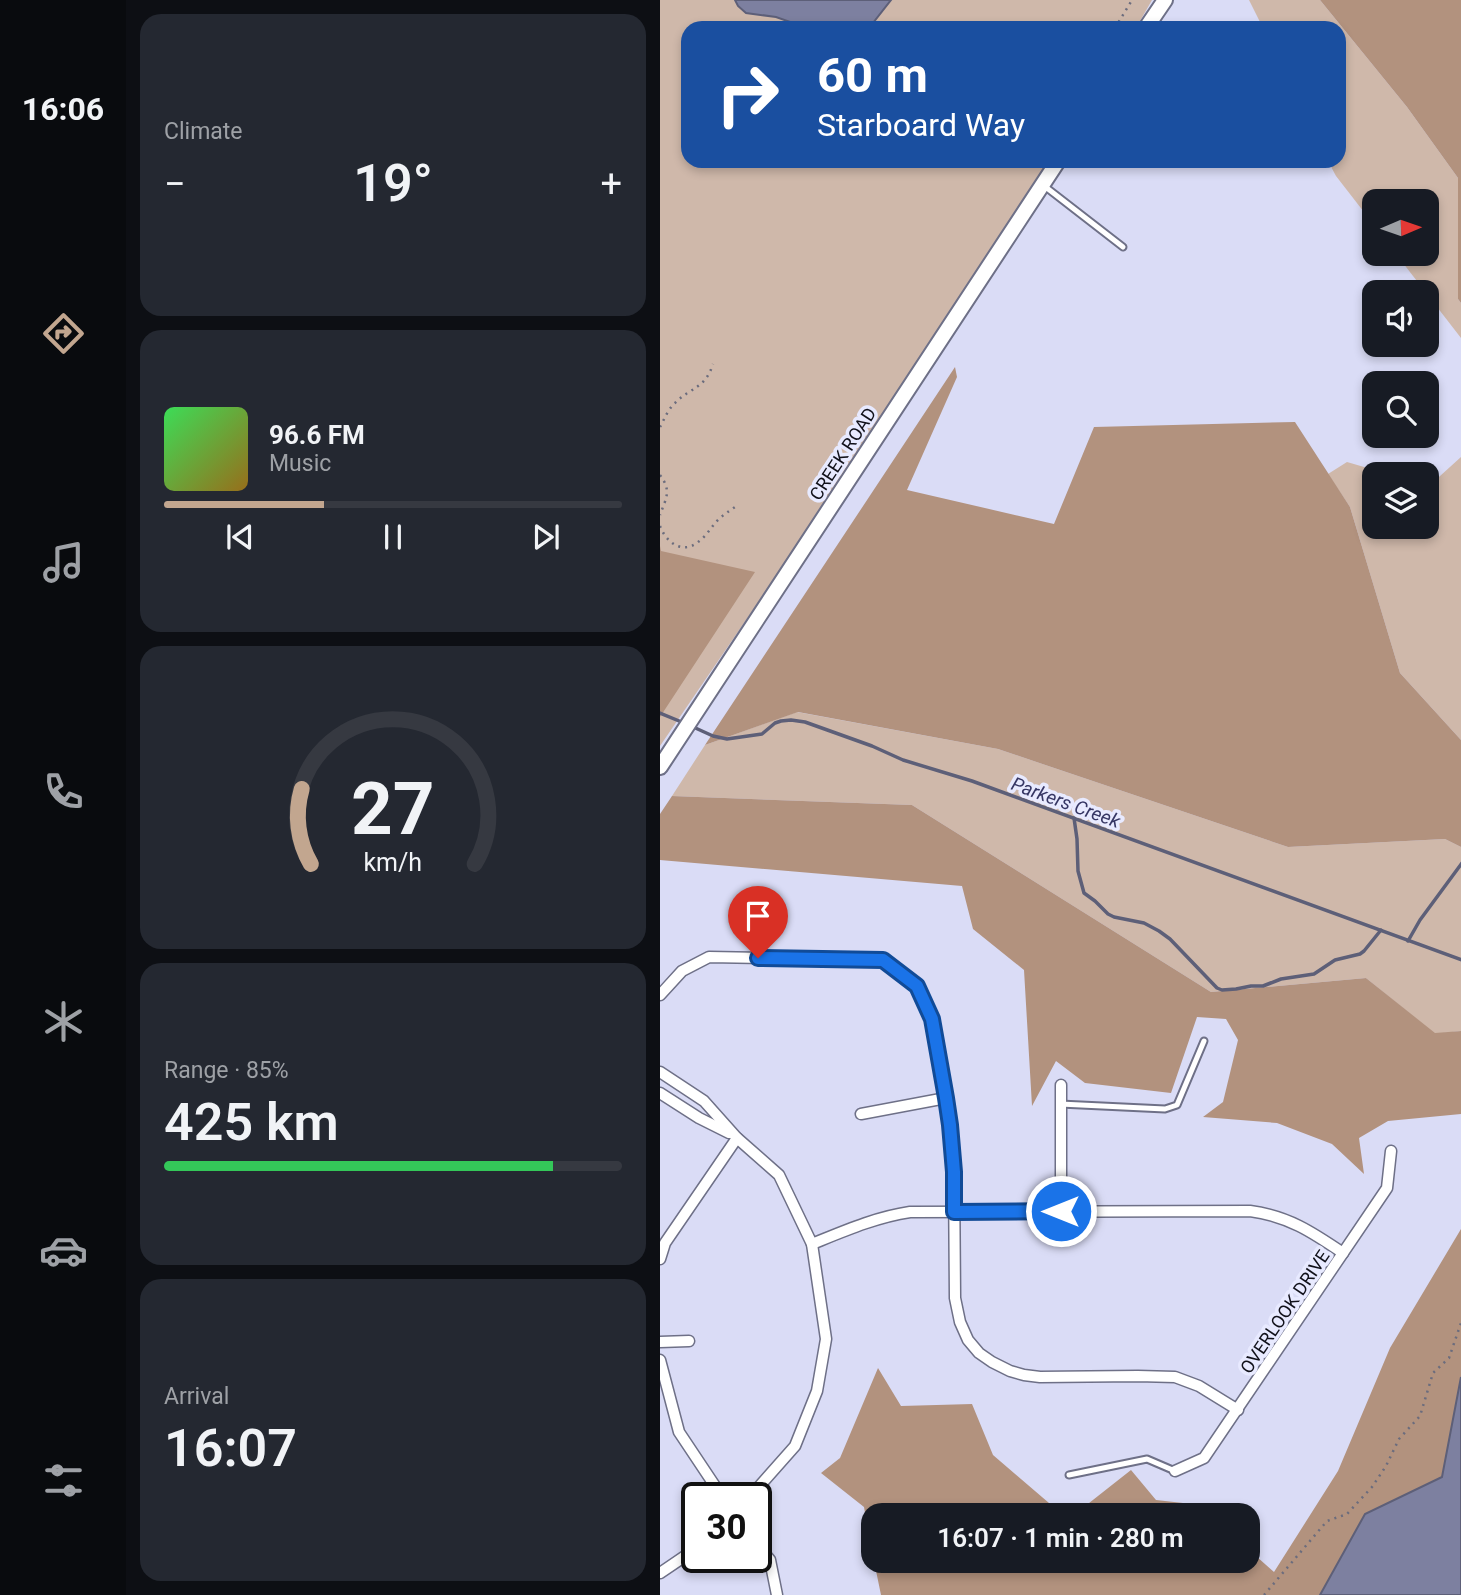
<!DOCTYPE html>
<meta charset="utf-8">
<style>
body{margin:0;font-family:Roboto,sans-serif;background:#242831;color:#f1f3f6;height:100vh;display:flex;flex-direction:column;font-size:26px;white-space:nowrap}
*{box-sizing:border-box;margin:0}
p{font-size:23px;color:#9ea1a6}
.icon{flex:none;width:38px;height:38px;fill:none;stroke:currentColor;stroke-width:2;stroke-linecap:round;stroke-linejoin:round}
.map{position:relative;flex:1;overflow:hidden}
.panel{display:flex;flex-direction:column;gap:14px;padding:14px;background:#0d0f14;width:534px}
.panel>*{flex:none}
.guide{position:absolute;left:21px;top:21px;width:665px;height:147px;border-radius:21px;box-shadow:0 4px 10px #0003;background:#1a4fa0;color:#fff;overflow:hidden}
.needle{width:46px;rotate:88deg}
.buttons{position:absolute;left:702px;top:189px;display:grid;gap:14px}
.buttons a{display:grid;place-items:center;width:77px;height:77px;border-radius:14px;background:#171b24;box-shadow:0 4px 10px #0003;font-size:35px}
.speed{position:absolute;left:21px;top:1482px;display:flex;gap:14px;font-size:35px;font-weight:700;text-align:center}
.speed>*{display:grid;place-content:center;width:91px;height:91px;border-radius:50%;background:#171b24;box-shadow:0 4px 10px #0003;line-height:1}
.speed .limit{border:4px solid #111;border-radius:10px;background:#fff;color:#111}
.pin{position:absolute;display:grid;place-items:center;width:60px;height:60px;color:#fff;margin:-72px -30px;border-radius:50% 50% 50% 0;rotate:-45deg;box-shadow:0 0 7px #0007}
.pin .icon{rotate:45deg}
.me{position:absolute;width:77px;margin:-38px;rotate:270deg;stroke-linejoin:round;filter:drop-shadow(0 0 5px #0008)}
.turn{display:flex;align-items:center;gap:24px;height:147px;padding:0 21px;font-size:32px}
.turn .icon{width:91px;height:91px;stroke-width:2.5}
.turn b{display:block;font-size:49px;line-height:60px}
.big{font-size:52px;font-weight:600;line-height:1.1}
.panel .tile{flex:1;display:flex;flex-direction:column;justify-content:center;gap:10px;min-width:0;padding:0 24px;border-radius:21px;background:#242831}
.panel .dial{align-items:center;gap:0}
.dial svg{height:182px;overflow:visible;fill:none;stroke:#363941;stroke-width:7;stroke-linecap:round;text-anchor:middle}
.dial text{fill:#f1f3f6;stroke:none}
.song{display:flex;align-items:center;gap:21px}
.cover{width:84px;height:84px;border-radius:10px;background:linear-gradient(135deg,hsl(130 70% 55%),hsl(40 70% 35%))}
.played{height:7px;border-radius:4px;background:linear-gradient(90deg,#c2a68f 35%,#363941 35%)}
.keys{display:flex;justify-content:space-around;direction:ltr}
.heat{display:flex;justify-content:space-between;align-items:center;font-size:38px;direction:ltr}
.charge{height:10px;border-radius:5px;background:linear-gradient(90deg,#34c759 85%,#363941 0)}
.trip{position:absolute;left:201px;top:1503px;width:399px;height:70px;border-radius:21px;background:#171b24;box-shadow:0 4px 10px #0003;font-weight:600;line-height:70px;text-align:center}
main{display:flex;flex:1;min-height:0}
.tab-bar{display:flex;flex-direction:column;width:126px;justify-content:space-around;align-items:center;background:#090b0e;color:#9ea1a6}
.tab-bar .icon{width:49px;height:49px}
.tab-bar .active{color:#c2a68f}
.tab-bar b{font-size:32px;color:#f1f3f6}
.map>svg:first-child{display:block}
.green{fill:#cfb8aa}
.forest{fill:#b2927e}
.water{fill:#7d80a0;stroke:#5d5f78;stroke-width:2}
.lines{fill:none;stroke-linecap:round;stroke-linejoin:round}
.stream{stroke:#5d5f78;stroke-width:3.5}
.lane-casing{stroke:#6e7087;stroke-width:9}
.street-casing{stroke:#6e7087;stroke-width:13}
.secondary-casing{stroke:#6e7087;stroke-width:18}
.path{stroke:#6b6c7d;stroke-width:2.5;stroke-dasharray:2 5;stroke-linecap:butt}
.lane{stroke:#fff;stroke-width:5}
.street{stroke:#fff;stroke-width:10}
.secondary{stroke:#fff;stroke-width:14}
.route-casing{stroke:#114b97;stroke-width:18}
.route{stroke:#1a73e8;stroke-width:12}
.labels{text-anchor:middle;stroke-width:7;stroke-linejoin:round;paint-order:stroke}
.street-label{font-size:18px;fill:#11111a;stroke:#e8eaff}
.water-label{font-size:19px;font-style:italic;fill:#363664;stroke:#e8eaff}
</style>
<main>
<nav class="tab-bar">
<b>16:06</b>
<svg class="icon active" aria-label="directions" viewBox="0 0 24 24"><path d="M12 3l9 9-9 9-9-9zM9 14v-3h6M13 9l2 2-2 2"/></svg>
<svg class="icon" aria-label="music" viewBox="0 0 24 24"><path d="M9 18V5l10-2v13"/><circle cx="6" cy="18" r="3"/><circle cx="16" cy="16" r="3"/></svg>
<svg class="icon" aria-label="phone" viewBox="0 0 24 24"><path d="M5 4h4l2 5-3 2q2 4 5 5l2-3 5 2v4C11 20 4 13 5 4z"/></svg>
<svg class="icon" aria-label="climate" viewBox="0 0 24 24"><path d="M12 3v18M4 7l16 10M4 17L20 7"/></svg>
<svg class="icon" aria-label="car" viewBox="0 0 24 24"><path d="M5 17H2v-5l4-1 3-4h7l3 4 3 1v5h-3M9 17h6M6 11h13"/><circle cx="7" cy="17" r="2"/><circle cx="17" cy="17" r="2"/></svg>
<svg class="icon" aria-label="filters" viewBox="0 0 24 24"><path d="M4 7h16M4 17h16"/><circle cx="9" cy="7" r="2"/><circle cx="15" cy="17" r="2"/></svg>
</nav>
<section class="panel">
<div class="tile"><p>Climate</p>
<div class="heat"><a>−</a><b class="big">19°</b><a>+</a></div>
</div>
<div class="tile">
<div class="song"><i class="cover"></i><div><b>96.6 FM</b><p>Music</p></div></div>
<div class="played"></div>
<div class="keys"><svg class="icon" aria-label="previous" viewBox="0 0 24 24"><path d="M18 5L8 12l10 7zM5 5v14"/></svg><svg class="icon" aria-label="pause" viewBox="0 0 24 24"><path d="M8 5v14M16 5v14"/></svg><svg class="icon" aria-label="next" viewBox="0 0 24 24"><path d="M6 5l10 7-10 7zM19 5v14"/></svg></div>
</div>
<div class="tile dial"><svg viewBox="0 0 100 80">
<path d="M14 69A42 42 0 1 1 86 69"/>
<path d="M14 69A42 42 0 0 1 10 36" stroke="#c2a68f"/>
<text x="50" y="56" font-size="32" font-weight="700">27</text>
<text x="50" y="72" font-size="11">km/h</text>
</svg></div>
<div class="tile"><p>Range · 85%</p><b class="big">425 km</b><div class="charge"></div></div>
<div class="tile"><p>Arrival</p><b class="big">16:07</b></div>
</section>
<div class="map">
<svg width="802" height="1595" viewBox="0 0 802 1595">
<rect width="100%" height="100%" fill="#dadcf6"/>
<g class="green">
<path d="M0,0H492L476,28H28V161H397L383,185L0,746Z"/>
<path d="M589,0H660L747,107L798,178V299L801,303V338L736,254H766V201H714V225L676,176L668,161H679V28H603Z"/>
<path d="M801,457V740L740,673L690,507L668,474L687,462L728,474H714V527H766L767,486H769Z"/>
<path d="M137,712L338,749L628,847L785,839L801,847V1031L775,1034L706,978L551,992L252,805L12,796L45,745Z"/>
</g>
<g class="forest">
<path d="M660,0H801V303L798,299V178L747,107Z"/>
<path d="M295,367L297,377L247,490L394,524L434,427L635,422L690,507L740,673L801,740V847L785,839L628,847L338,749L138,712L45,745Z"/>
<path d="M0,546L1,551L95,572L0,717Z"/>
<path d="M12,796L252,805L551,992L706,978L775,1033L801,1031V1114L728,1121L699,1138L704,1174L672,1144L617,1123L543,1117L563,1102L578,1040L566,1019L537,1017L511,1093L425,1083L396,1061L372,1106L364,970L313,929L302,886L0,860V814Z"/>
<path d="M801,1229V1377L782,1477L705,1514L660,1595H221L214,1561H588V1549L614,1572L678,1471L730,1348Z"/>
<path d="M218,1368L241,1406L312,1404L333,1455L396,1509L424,1507L471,1470L496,1500L541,1505L552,1515L214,1516L213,1557L204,1507L161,1473L180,1458Z"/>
</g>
<g class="water">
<path d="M75,0H231L209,28H147L116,17L86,13L78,6Z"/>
<path d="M801,1377V1595H660L705,1514L782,1477Z"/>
</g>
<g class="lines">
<g class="stream">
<path d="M0,713L24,723"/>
<path d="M31,726L53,736L67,739L102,734L115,723L121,721L131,720L145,722L212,746L243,760L312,781L802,960"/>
<path d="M414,818L417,839L418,871L424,893L435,901L448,914L454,917L484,923L499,931L510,939L557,988L562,990L576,989L591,986H603L621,979L654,974L675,960L700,954L704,951L721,930"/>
<path d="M748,941L760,920L802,863"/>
</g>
<g class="lane-casing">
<g id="lane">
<path d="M383,185L463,247"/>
<path d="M400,1104L505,1109L517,1105L544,1041"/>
<path d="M409,1475L487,1459L515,1471"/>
</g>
</g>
<g class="street-casing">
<g id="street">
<path d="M0,995L22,971L49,957L223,960L257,986L272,1019L290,1125L294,1172L295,1298L300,1322L308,1340L319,1353L332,1362L350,1371L364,1375L380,1377L478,1376L515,1377L539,1386L578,1410"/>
<path d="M0,1072L44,1101L77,1138L119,1175L152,1244L166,1339L157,1391L135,1446L89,1498"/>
<path d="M401,1085V1211"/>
<path d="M0,1093L39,1118L69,1133"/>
<path d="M201,1114L286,1098"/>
<path d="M152,1244C184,1231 216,1217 250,1212L590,1211C628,1216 652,1232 683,1253"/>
<path d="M0,1259L5,1243L77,1138"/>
<path d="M0,1342L29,1341"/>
<path d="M0,1360L19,1432L63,1498"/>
<path d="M515,1471L544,1458L727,1188L731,1151"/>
<path d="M96,1543L110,1560L117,1595"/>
<path d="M0,1573L37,1548"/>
</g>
</g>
<g class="secondary-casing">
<g id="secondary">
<path d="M486,28L505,0"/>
<path d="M0,767L398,161"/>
</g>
</g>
<g class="path">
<path d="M455,28L472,0"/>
<path d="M0,427C4,420 8,409 15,403C31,387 45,389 53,364"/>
<path d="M0,475C12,491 6,498 0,515"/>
<path d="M0,526C6,542 22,555 38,542C47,536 52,525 60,518C66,513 72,509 78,505"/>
<path d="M604,1595L667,1521L687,1514L712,1487L726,1466L739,1439L760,1416L773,1373L789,1358L802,1320"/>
</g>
<use href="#lane" class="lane"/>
<use href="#street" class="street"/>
<use href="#secondary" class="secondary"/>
</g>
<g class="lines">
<g class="route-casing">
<path id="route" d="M98,958L223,960L257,986L272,1019L286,1098L290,1125L294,1172V1212L401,1211"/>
</g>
<use href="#route" class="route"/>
</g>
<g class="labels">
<g class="street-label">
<text transform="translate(183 454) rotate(-57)" y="6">CREEK ROAD</text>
<text transform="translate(625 1312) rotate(-56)" y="6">OVERLOOK DRIVE</text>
</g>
<g class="water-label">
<text transform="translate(406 802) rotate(20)" y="7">Parkers Creek</text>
</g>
</g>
</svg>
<div class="buttons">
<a><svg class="needle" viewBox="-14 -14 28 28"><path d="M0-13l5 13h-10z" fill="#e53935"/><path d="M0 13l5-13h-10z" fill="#9ea1a6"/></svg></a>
<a><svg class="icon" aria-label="sound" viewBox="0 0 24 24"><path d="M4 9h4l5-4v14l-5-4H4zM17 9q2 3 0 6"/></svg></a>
<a><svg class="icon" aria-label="search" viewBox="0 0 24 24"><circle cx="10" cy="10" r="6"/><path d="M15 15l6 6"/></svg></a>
<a><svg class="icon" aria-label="layers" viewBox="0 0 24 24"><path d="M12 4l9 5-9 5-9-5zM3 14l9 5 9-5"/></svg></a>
</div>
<div class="speed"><div class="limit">30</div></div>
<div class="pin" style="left:98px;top:958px;background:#d93025"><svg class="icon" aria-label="arrive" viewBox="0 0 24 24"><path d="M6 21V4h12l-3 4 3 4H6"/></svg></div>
<svg class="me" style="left:401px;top:1211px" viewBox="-20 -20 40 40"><circle r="17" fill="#1a73e8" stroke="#fff" stroke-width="3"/><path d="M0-11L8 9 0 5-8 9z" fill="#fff"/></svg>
<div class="trip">16:07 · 1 min · 280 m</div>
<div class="guide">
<div class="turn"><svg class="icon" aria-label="right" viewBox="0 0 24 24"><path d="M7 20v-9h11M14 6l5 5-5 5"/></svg><div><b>60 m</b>Starboard Way</div></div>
</div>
</div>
</main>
